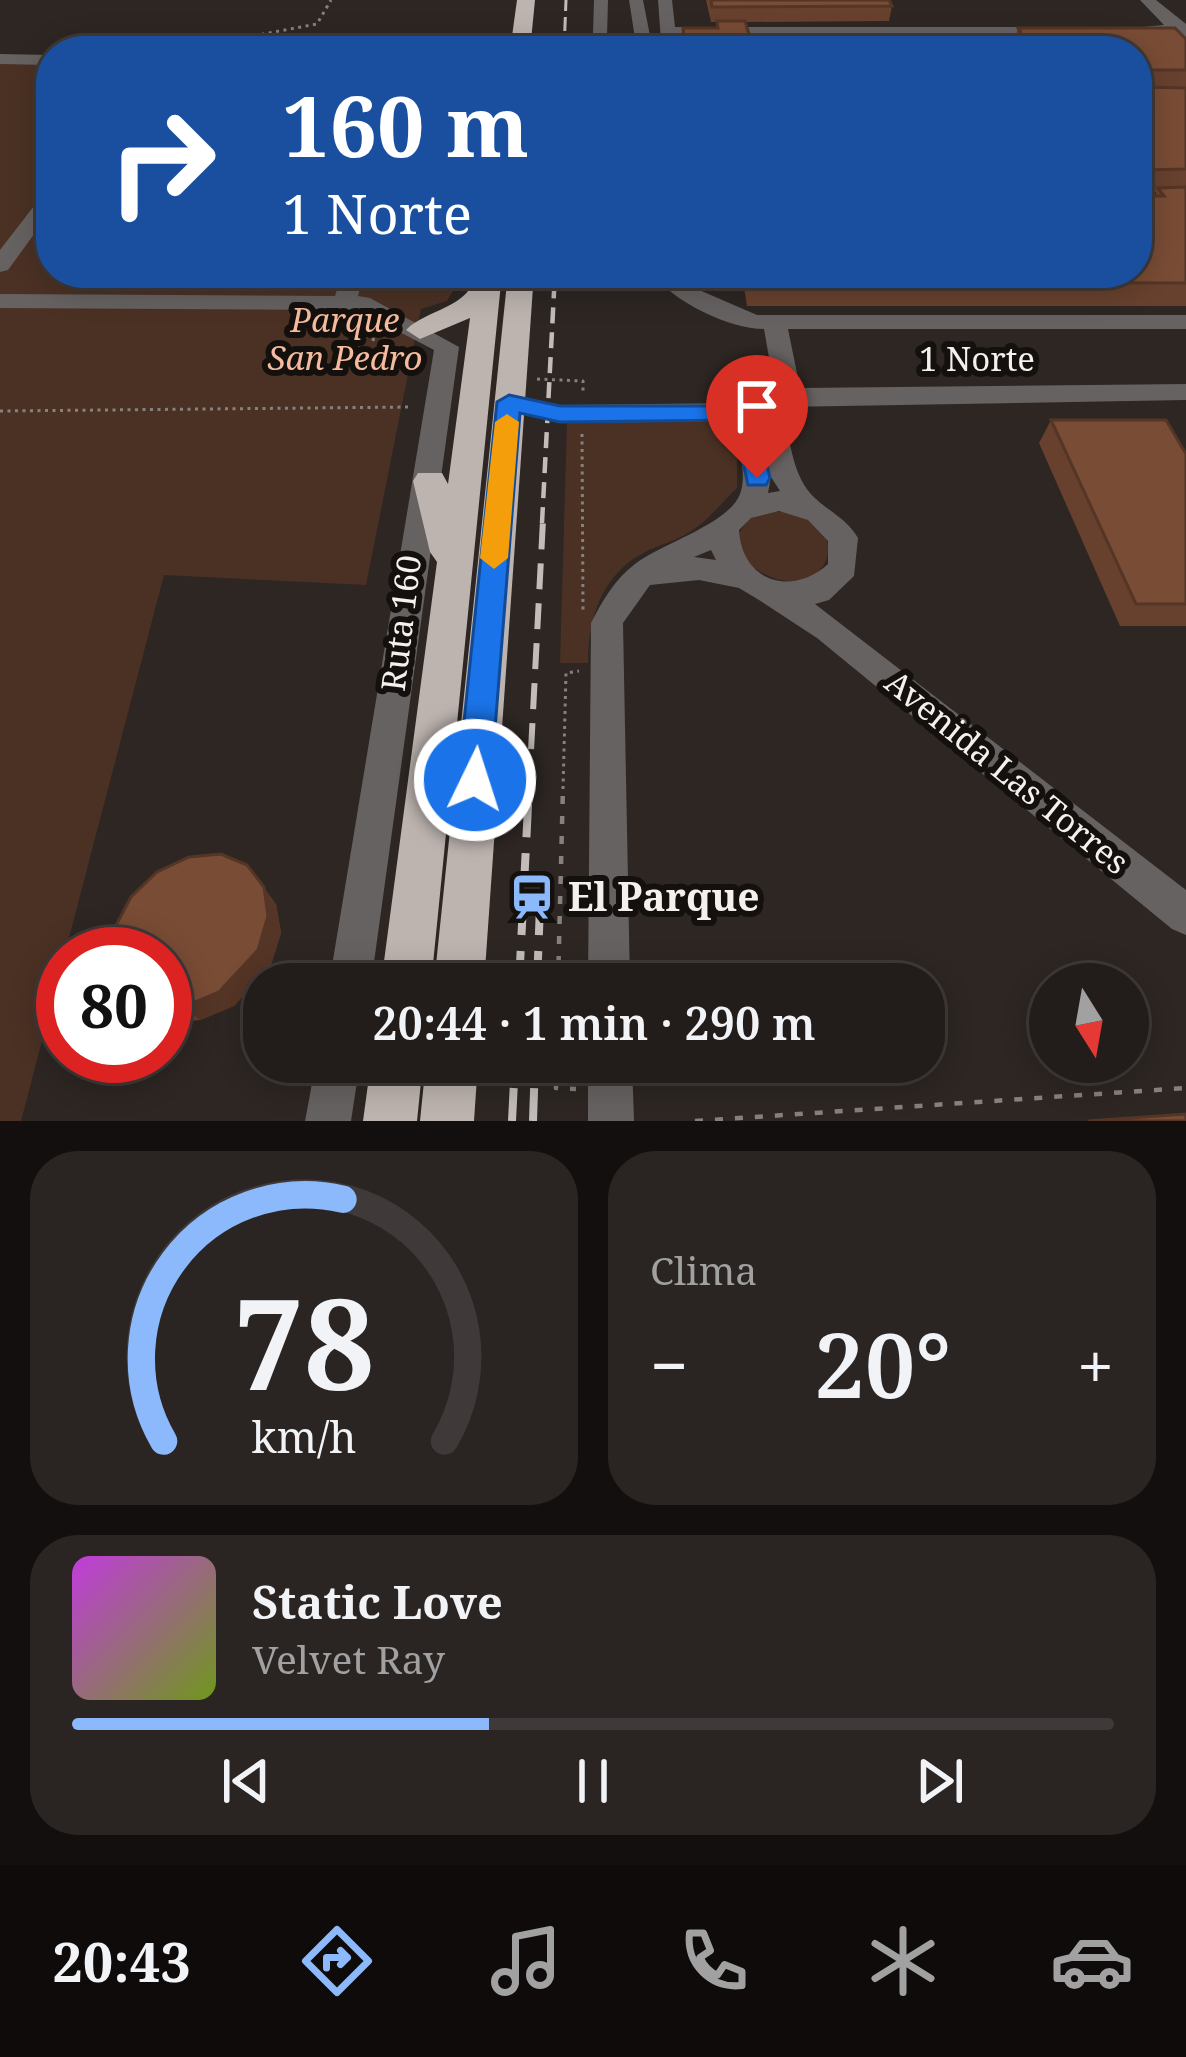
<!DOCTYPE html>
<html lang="es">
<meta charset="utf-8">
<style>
body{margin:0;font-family:"Noto Serif",serif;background:#2a2523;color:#f1f3f6;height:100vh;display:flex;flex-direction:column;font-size:45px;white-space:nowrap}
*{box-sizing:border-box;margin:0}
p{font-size:39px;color:#a2a1a2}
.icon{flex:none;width:66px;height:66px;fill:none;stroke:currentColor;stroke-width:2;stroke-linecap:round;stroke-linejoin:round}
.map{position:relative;height:1121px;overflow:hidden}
.sheet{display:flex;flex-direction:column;gap:30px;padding:30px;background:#130f0e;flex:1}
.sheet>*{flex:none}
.hud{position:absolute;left:36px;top:36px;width:1116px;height:252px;border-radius:48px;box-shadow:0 6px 30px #0003,0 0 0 3px #3f3a39;background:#1a4fa0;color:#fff;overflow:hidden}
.needle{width:78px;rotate:169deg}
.buttons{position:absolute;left:1029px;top:963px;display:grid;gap:24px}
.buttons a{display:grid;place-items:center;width:120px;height:120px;border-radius:50%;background:#221c1a;box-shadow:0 6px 30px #0003,0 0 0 3px #3f3a39;font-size:60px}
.speed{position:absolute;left:36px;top:927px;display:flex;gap:24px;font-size:60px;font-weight:700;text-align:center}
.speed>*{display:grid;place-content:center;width:156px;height:156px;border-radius:50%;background:#221c1a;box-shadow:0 6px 30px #0003,0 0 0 3px #3f3a39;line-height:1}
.speed .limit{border:18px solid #d22;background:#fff;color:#111}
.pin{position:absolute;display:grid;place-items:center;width:102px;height:102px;color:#fff;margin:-123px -51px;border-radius:50% 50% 50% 0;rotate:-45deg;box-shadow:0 0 12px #0007}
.pin .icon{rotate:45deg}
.me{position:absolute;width:132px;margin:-66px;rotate:4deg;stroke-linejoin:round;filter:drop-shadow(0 0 9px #0008)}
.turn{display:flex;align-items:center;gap:42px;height:252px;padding:0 48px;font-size:54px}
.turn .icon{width:156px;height:156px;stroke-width:2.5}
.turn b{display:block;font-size:84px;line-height:102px}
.big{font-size:90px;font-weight:600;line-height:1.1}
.sheet .card{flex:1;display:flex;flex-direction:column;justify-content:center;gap:18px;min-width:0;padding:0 42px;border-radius:48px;background:#2a2523}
.sheet .dial{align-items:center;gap:0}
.dial svg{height:312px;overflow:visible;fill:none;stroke:#3f3a39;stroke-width:7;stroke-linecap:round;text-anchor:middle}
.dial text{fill:#f1f3f6;stroke:none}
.song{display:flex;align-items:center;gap:36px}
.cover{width:144px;height:144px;border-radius:18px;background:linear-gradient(135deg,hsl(290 70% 55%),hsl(80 70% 35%))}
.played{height:12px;border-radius:6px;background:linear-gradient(90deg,#8cb9fc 40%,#3f3a39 40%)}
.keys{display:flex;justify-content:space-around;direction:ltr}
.heat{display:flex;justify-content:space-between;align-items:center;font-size:66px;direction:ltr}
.sheet .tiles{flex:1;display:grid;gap:30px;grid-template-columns:1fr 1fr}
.card:last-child{grid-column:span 2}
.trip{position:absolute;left:243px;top:963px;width:702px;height:120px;border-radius:48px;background:#221c1a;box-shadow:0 6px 30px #0003,0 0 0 3px #3f3a39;font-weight:600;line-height:120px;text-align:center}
.tabs{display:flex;height:192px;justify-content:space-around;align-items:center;background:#0e0b0a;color:#a2a1a2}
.tabs .icon{width:84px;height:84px}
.tabs .active{color:#8cb9fc}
.tabs b{font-size:54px;color:#f1f3f6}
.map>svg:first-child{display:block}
.green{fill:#4b3124}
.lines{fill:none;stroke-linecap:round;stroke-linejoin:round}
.path-far1{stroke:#87817e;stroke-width:3;stroke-dasharray:3 4.5;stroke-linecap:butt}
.path{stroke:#87817e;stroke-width:4.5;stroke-dasharray:8 12;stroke-linecap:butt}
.minor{fill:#666261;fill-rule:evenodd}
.highway{fill:#bdb4af;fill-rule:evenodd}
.rail-far3{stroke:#c2bdba;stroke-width:3;stroke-dasharray:14 6;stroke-linecap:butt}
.rail-far2{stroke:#c2bdba;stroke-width:4.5;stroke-dasharray:16 9;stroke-linecap:butt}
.rail-far1{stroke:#c2bdba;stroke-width:6;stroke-dasharray:26 14;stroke-linecap:butt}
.rail{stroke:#c2bdba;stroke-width:8;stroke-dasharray:33 16;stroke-linecap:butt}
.wall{fill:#68412e}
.shaded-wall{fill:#553525}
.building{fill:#794c35;stroke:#553525;stroke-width:3}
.route{fill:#1a73e8;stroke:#114b97;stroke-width:3}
.slow{fill:#f59e0b}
.labels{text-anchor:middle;stroke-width:12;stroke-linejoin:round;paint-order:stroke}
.park-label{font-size:33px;font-style:italic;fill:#f6ba9c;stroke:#13100e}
.street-label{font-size:33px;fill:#f5f0ed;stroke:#13100e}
.near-poi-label{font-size:39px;font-weight:bold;fill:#f5f0ed;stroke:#13100e;text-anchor:start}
</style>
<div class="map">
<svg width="1186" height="1121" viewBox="0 0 1186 1121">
<rect width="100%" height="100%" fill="#2d2623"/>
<g class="green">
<path d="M0,59H51V273H463L447,301L421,309L366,585L164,575L21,1121H0Z"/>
<path d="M567,422H726L737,429V488C721,503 707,522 688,533C675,541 659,545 645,552C602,574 588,618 588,663H560Z"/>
<path d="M768,512C869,506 830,630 743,560L738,534L749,519Z"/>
</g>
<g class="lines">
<g class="path-far1">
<path d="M59,47L135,51"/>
<path d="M204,51L231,40L317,24L331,0"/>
<path d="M365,336L410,355L419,367"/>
<path d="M537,379L583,381V391"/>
<path d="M0,411L412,407"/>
<path d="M582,434L583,610"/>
<path d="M563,789L566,673L579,671"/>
</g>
<g class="path">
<path d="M558,984L563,786"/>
<path d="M557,1062L556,1088L576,1089"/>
<path d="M695,1121L1186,1088"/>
</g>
<g class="minor">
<path d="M594,0H608L607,37L593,34Z"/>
<path d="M629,0H643L653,51H637Z"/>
<path d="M658,0H672L675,27H1054L1062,32L1054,37H676L669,46L661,41Z"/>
<path d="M1140,0H1156L1186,24V43L1173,34H1132V28L1164,25Z"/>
<path d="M0,54L51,55V65L0,64Z"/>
<path d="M51,191V211L8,270L0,272V250L44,193Z"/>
<path d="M342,273H364L358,296L370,298L459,347L371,984H329L434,350L358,310L0,308V294L335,296Z"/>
<path d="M652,273H675L683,283L757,315H1186V329H788L800,388L1186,384V400L783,407C790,437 791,477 816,499C830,512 847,519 858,538L854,576L829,600L815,604L1186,890V935L1172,929L817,638L759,600L739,588L699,580L650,585L623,623L630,984H588L591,623C603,600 614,580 635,564C662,543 729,524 740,494C748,473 737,443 733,421L560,423L500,408L496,402L509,394L560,405L743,403L775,392L764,329C729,329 672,301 652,273ZM771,477L780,491L768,493ZM779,511L808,520L828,541V564C792,597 742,582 739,530L751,518ZM711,550L716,560L694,557Z"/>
<path d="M316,1062H360L351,1121H305Z"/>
<path d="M588,1062H632L634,1121H588Z"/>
</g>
<g class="highway">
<path d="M517,0H535L530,51H510Z"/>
<path d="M476,273H502L431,984H381L437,562L430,552L413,481L418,473H442L448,484L470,318L420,339L406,330C426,309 471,308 476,273Z"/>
<path d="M508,273H534L484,984H434Z"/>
<path d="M371,1062H423L417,1121H363Z"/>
<path d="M426,1062H478L474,1121H420Z"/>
</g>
<path class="rail-far3" d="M564,51L566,0"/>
<path class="rail-far2" d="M542,523L555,273"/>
<path class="rail-far1" d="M529,789L543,520"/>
<g class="rail">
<path d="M519,984L529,786"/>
<path d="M537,984L540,906"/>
<path d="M512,1121L515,1062"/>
<path d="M533,1121L535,1062"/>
</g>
</g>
<g class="wall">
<path d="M706,0H889L892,6L889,21L745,22L754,51H682L683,28H716L717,22H711Z"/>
<path d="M1018,28L1186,39V306H747L743,281H712L711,273H1137L1156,192H1137V51H1013L1011,48Z"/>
<path d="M1051,420L1186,454V626H1120L1039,443Z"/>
<path d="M276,904L281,933L271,965L234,1006L200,1020L183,1022L165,1016V954Z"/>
</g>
<path class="shaded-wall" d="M264,887L276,904L281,933L271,965L234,1006L200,1020L184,1007Z"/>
<g class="building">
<path d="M711,0H889L892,6L712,7Z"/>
<path d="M717,21H745L754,51H686L683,28H718Z"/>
<path d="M1018,28H1175L1186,39V70H1146L1142,74L1143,87L1186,88V169L1144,170L1137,163V105L1150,104L1137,89V51H1027L1018,39H1025Z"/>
<path d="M1186,187V283L750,282L749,273H1137V196H1164L1158,188Z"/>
<path d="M1051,420H1166L1186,454V604H1136Z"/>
<path d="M221,854L247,865L264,887L268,916L258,950L219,992L184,1007L165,1008V954H112L114,929L131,897L157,872L189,857Z"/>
<path d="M1186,1114V1121H1088Z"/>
</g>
<path class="route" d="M509,395L560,406H753L770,478L766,485H748L734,420L560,422L520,413L491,780L486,791L475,795L463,791L458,780L497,402Z"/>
<path class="slow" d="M507,414L519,422L508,558L494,569L480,558L495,422Z"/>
<defs>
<g id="station-bare" transform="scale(3.6)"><path d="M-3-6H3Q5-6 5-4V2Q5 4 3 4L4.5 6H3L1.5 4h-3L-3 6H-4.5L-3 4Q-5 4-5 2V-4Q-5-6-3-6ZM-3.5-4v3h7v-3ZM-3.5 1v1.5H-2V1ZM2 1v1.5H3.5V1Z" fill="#8cb9fc" stroke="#13100e" stroke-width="2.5" paint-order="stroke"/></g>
</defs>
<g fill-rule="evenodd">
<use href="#station-bare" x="532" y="897"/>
</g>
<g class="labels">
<g class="park-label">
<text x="345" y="332">Parque<tspan x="345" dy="38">San Pedro</tspan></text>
</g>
<g class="street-label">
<text x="977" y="371">1 Norte</text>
<text transform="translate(401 623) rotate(-83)" y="12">Ruta 160</text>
<text transform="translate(1007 772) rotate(39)" y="12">Avenida Las Torres</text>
</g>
<g class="near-poi-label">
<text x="568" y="911">El Parque</text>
</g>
</g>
</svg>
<div class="buttons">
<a><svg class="needle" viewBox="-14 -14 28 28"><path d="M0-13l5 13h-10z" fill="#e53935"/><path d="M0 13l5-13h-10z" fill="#a2a1a2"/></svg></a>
</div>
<div class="speed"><div class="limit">80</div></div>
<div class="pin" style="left:757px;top:478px;background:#d93025"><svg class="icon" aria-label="arrive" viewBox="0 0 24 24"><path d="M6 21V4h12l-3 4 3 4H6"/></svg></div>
<svg class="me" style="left:475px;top:780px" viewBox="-20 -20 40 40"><circle r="17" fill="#1a73e8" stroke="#fff" stroke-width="3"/><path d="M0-11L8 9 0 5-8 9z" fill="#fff"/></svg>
<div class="trip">20:44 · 1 min · 290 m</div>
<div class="hud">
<div class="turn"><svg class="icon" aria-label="right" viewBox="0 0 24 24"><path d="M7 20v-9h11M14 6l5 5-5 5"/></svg><div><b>160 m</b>1 Norte</div></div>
</div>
</div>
<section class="sheet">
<div class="tiles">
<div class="card dial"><svg viewBox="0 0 100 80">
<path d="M14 69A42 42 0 1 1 86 69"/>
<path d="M14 69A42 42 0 0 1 60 7" stroke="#8cb9fc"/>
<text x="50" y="56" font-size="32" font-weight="700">78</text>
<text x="50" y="72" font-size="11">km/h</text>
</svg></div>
<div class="card"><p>Clima</p>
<div class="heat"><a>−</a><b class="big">20°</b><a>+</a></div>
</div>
<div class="card">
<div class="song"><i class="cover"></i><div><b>Static Love</b><p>Velvet Ray</p></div></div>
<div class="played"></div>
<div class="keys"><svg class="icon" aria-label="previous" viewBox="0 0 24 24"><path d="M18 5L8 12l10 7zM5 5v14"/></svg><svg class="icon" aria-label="pause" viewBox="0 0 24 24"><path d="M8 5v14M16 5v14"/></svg><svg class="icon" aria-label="next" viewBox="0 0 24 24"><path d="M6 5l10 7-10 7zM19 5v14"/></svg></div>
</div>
</div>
</section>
<nav class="tabs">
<b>20:43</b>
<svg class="icon active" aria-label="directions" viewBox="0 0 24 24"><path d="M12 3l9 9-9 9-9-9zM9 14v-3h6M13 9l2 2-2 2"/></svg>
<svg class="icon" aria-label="music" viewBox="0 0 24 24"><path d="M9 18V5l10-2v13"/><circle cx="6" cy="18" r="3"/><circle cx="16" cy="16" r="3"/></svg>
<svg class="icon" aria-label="phone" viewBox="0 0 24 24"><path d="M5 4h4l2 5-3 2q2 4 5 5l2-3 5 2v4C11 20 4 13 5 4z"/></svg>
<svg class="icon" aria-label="climate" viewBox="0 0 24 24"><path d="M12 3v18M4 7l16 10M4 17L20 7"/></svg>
<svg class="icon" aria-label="car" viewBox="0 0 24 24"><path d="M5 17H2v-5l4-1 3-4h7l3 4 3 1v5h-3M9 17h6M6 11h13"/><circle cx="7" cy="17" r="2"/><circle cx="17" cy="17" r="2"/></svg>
</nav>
